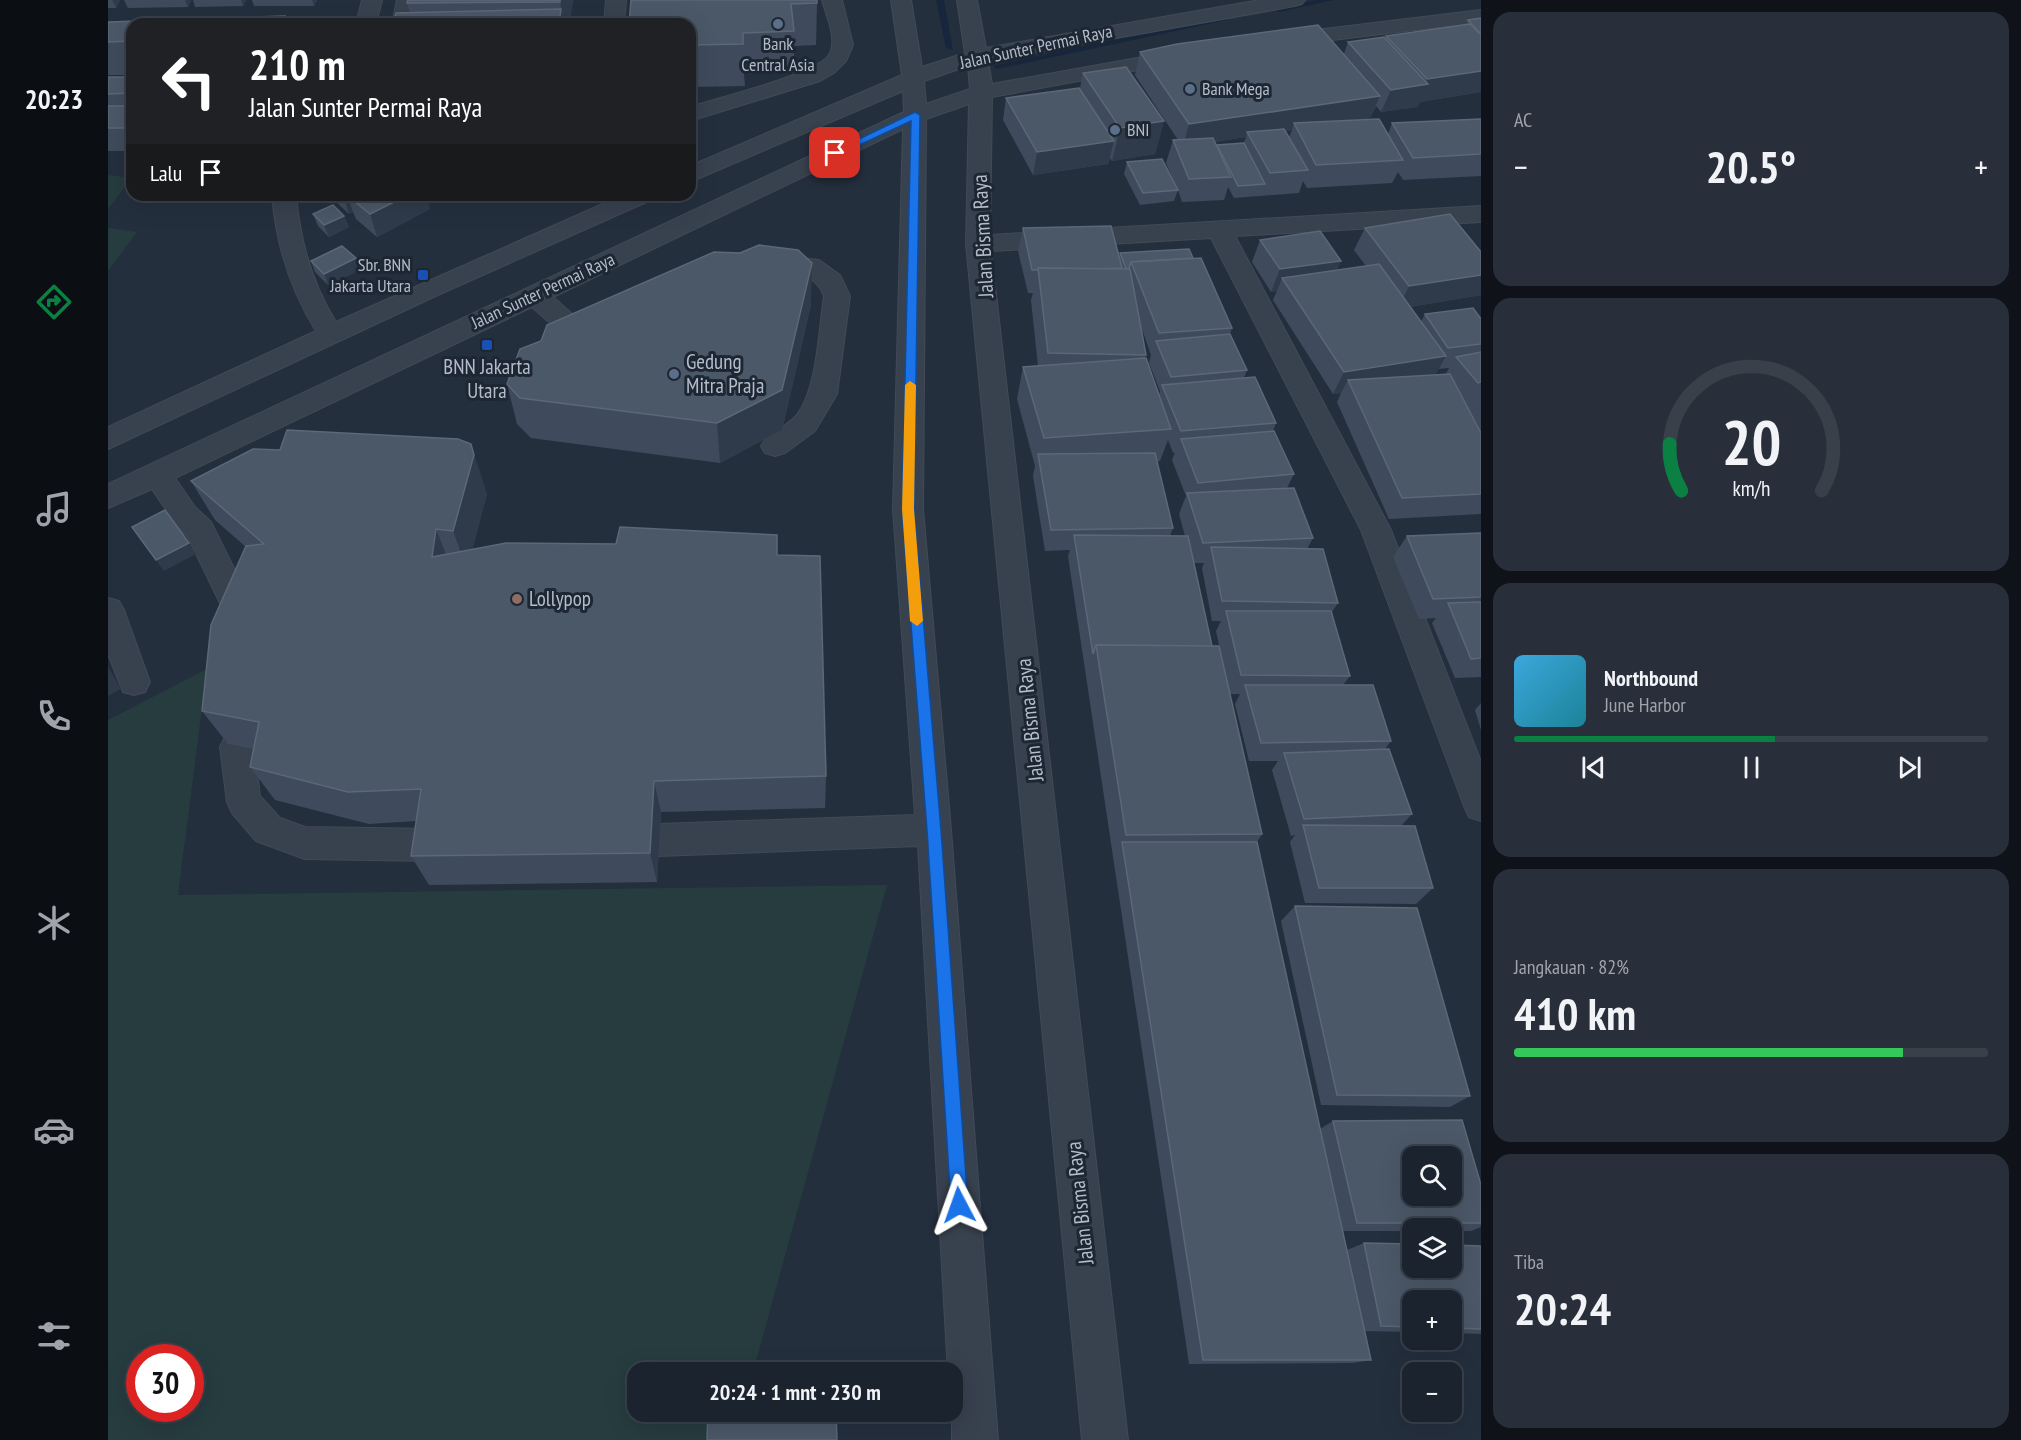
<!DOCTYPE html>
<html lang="id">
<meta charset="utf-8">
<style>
body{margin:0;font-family:"PT Sans Narrow",sans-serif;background:#282f3a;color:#f1f3f6;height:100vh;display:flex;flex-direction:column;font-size:22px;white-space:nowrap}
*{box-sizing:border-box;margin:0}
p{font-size:20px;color:#a0a4aa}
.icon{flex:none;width:33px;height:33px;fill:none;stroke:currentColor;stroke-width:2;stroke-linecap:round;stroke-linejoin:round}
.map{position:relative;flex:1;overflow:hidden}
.panel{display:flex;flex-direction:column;gap:12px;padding:12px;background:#0f1319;width:540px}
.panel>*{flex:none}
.banner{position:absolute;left:18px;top:18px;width:570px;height:183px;border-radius:18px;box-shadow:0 6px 24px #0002,0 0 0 2px #39404a;background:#202124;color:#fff;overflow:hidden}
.buttons{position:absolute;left:1294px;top:1146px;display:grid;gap:12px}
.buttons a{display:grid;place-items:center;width:60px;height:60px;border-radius:12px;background:#1b232e;box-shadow:0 6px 24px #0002,0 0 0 2px #39404a;font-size:30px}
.speed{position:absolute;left:18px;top:1344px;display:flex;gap:12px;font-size:30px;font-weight:700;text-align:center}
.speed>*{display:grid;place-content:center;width:78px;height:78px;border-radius:50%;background:#1b232e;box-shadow:0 6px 24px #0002,0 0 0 2px #39404a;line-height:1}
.speed .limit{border:9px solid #d22;background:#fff;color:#111}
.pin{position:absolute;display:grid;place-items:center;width:51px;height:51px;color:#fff;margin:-26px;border-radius:12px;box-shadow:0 3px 9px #0006}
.me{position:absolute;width:66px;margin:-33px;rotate:356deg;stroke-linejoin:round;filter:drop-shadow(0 0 4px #0008)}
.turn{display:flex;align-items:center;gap:21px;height:126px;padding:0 24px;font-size:27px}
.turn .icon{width:78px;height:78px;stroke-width:2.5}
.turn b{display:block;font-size:42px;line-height:51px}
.then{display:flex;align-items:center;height:57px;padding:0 24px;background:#0003;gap:12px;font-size:22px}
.big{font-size:45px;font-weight:600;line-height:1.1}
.panel .widget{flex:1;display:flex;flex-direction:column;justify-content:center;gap:9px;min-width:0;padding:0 21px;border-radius:18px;background:#282f3a}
.panel .dial{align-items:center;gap:0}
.dial svg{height:156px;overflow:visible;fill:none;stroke:#39404a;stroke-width:7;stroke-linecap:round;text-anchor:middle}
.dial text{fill:#f1f3f6;stroke:none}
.song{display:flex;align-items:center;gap:18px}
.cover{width:72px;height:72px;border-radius:9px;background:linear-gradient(135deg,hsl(200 70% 55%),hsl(190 70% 35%))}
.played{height:6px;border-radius:3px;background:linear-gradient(90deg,#0b8043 55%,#39404a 55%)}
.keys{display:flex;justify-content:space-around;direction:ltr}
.heat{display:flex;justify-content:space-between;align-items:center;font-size:33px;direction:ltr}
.charge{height:9px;border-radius:4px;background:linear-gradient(90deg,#34c759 82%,#39404a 0)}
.trip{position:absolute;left:519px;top:1362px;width:336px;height:60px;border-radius:18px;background:#1b232e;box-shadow:0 6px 24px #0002,0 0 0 2px #39404a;font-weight:600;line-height:60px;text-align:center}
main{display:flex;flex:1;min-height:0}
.dock{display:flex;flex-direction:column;width:108px;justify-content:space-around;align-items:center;background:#0b0e12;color:#a0a4aa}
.dock .icon{width:42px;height:42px}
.dock .selected{color:#0b8043}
.dock b{font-size:27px;color:#f1f3f6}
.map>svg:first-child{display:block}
.green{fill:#263c3f;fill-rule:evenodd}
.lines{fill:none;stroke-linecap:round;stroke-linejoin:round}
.stream{fill:#17263c;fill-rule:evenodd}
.minor-casing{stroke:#414a57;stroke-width:2}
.minor{fill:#38414e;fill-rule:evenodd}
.wall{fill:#3f4b5c;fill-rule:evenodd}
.shaded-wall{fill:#2f3b4b}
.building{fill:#4b5868;stroke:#5c6777;stroke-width:1.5;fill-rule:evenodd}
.route{fill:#1a73e8;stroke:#114b97;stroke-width:1.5}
.slow{fill:#f59e0b}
.service-dot{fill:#5c6f8a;stroke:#1d2633;stroke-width:2}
.transit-dot{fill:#1a4fb4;stroke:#1d2633;stroke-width:2}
.education-dot{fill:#8d6e63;stroke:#1d2633;stroke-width:2}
.labels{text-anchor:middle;stroke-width:6;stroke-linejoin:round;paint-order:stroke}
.far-poi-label{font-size:18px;fill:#b4bcc9;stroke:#1d2633;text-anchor:start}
.far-street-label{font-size:18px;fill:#b4bcc9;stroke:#1d2633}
.street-label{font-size:21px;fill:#b4bcc9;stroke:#1d2633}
.poi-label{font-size:21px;fill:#b4bcc9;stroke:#1d2633;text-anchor:start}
</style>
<main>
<nav class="dock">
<b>20:23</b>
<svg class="icon selected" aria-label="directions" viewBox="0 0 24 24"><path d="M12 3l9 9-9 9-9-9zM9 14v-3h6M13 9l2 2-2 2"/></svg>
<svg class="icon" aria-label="music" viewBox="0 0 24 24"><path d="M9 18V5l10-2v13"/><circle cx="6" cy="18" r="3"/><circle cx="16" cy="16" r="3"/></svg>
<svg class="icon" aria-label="phone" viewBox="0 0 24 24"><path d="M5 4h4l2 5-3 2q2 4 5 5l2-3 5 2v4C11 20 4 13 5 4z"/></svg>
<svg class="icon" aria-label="climate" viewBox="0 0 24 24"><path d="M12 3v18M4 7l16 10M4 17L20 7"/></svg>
<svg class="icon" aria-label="car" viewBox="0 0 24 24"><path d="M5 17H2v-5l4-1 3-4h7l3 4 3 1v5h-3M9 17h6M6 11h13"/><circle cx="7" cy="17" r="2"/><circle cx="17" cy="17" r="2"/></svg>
<svg class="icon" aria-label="filters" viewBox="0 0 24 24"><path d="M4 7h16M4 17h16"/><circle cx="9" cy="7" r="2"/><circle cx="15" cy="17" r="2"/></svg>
</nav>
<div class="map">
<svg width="1373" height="1440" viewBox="0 0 1373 1440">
<rect width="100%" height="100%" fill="#242f3e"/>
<g class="green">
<path d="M0,175L24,178L0,209Z"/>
<path d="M0,228L29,232L0,271Z"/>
<path d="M99,669L70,895L779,885L645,1372H530V1412H635L627,1440H0V720ZM32,1358H82V1408H32Z"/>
</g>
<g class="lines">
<g class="stream">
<path d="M828,0H836L845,50L838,48Z"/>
<path d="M1208,0H1226L1171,12L1167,9Z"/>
<path d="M1116,15L1120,18L1119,20L889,69L885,66Z"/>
</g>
<g class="minor-casing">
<g id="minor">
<path d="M254,0H274L268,24H248Z"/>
<path d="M289,0H309L304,24H284Z"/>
<path d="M498,0H518L516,24H496Z"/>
<path d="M714,0H734L745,45L738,61L726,73L712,81L582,121V107C607,99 711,73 721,55C730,40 718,15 714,0Z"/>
<path d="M783,0H803L814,67L857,53L849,0H869L878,48L1152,0H1197L1194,4L1187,6L880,61L884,84L1074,50L1082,51L1085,56L1082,61L1074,62L884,97L882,235L1373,206V222L1127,236L1283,530L1373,762V821L1361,817L1356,806L1253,530L1103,238L883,251L1020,1440H974L858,244L861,104L818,119L815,509L843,830L890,1440H844V1372H840L810,846L551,856L539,851L533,840L539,829L551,824L807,815L785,509L795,129L445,297L473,322L489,316L498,319L502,325L498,331L471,344L462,341L424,307L67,478L87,507L103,522L154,625L149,634L138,638L127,634L80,537L67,523L44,489L0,508V484L796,112L795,91L582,182V166L794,75ZM860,66L862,89L818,104L816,81Z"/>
<path d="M1373,10V22L1175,46L1167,45L1164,40L1167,35L1175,34Z"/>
<path d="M164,195H188C192,240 204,284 228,322L515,195H547L543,200L332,294L0,449V427L208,331C182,289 168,244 164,195Z"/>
<path d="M660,255L711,260L732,275L742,296L729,394L707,431L677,453L667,456L657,453L653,446C661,432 677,428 688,416C709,391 711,329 716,296C705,267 676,275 651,269L647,263L651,257Z"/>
<path d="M0,598L11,601L16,610L42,682L37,692L26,695L15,692L0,654Z"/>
<path d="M129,733L141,737L146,747L152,796L172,818L197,827L327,829L339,834L345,845L339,856L327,861L197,859L148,841L124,813L119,802L112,747L117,737Z"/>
</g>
</g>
<use href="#minor" class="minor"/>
</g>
<g class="wall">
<path d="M0,0H12L8,8H0Z"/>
<path d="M16,0H83L80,7L20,8Z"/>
<path d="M85,0H138L135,6L87,7Z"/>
<path d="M144,0H209L206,6H146Z"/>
<path d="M465,0L461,24H285L302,13L299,3Z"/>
<path d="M523,0L709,3L708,45L686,46V73L636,74L637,86L582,87V24Z"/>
<path d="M177,16L179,24H24V75H0V22Z"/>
<path d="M1373,18V92L1312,102L1309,107L1273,112L1268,106L1262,118L1253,120L1280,134L1284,123L1373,119V176L1295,180L1290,172L1284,183L1199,188L1195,181L1191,193L1126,198L1120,187L1116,200L1074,202L1070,190L1066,201L1032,205L1016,174L1019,162L1068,186L1058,163L1065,140H1070L1027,75L1032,52L1236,54L1240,42L1277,38L1278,36L1358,24L1360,20ZM1184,130L1181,137L1178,131ZM1138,137L1136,143L1109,145L1107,142Z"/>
<path d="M975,73L1056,121L1047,154L1004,161L1002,158L1000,164L925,175L895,120L898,98L972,88Z"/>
<rect x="0" y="77" width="24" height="74"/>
<path d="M224,195H318L322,209L269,237L248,219L245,212L241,214L225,199Z"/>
<path d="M205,214L236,216L241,227L221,237L210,226Z"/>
<path d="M915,228L1011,257L1012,253L1085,258L1124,328L1122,334L1139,370L1136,378L1168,423L1165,431L1186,474L1179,488L1205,538L1199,549L1230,603L1224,612L1242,676L1235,685L1283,741L1277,749L1304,814L1293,826L1325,888L1308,904L1197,903L1182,842L1187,835L1183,836L1164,770L1170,761H1141L1127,704L1132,694H1122L1108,631L1113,621H1104L1094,568L1096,563H1086L1104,646L1154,834L1149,842L1212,1129L1225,1121L1373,1185V1227L1363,1231H1344V1228H1305V1231H1235L1239,1250L1256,1243L1373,1246V1334L1344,1333V1300H1305V1332L1257,1331L1263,1360L1245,1363L1081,1364L960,556L962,550L937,551L925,476L927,466L909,399L915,367L930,366L923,300L925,293H920L910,251ZM1034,329L1043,355L1041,363L1052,391L1051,395L1037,358L1038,355ZM1060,440L1065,453L1067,452L1064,460L1078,496L1071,514L1077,536H1062L1065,528L1049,461H1052Z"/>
<path d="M1257,228L1373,252V295L1302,307L1313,322L1317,314L1373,317V514L1281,519L1229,402L1233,393L1225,394L1165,300L1169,291L1163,292L1144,262L1152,240L1233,261L1229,270L1258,266L1246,250ZM1341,368L1338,374L1327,375L1330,369Z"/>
<path d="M203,261L252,270L220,285L207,272Z"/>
<path d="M703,305L674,430L612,463L423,438L409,424L399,384Z"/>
<path d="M83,481L379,494L364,550L670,555L718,776L717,808L553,812L549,882L321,885L303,856L308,821L261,824L167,800L142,767L146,749L120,744L94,711L138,547L107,520Z"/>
<path d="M1373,533V677L1347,678L1324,623L1328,618L1311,619L1285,557L1299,536Z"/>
<path d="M1373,703V730L1367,710Z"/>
<path d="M1187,906L1362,1096L1342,1107L1213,1105L1173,921Z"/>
</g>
<g class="shaded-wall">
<path d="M4,0H12L8,8Z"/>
<path d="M77,0H83L80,7Z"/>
<path d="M133,0H138L135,6Z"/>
<path d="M204,0H209L206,6Z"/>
<path d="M452,0H465L461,24H451L453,9Z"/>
<path d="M177,16L179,24H174Z"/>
<path d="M1373,71V92L1312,102L1309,107L1273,112L1283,90L1317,85L1319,79Z"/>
<path d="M1272,96L1262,118L1189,129L1186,123L1184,130L1142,136L1139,132L1138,137L1075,147L1081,124Z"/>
<path d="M1056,121L1047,154L1004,161L1012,128Z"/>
<path d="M1006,141L1000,164L925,175L929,152Z"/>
<path d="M300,195H318L322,209L269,237L262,214Z"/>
<path d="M241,200L245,212L241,214L237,202Z"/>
<path d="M236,216L241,227L221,237L216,225Z"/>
<path d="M248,258L252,270L220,285L216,274Z"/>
<path d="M1233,261L1223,283L1174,278L1169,291L1163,292L1172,269Z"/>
<path d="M704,263L703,305L674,430L612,463L609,423Z"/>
<path d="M1373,275V295L1290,309L1301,286Z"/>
<path d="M1338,356L1325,379L1240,380L1233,393L1225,394L1236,372Z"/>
<path d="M363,444L379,494L359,569L345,531Z"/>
<path d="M328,529L343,567L324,557Z"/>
<path d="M81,543L88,554L56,571L48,560Z"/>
<path d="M0,667L13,689L0,696Z"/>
<path d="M546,781L553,812L549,882L542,853Z"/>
</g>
<g class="building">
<path d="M300,0H452V2L299,3Z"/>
<path d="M523,0H709V3L683,4L686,31L635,33V44L582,45V24H521Z"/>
<path d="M453,9L451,24H285L288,13Z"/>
<path d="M177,16L174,24H24V41L0,42V22Z"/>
<path d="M1373,18V34L1360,20Z"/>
<path d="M1362,24L1373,35V71L1319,79L1278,36Z"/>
<path d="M1210,25L1272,96L1081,124L1032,52L1069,44Z"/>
<path d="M1276,37L1320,84L1283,90L1240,42Z"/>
<path d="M1018,67L1056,121L1012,128L975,73Z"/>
<path d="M0,77H24V93L0,94Z"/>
<path d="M971,88L1006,141L929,152L898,98Z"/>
<rect x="0" y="106" width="24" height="22"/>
<path d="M1271,119L1295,160L1208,165L1186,123Z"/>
<path d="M1373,119V154L1305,158L1284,123Z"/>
<path d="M1176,129L1200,170L1162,173L1139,132Z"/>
<path d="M1105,138L1123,177L1081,179L1065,140Z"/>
<path d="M1136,143L1157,184L1130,186L1109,145Z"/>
<path d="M1054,159L1070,190L1035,193L1019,162Z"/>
<path d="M229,195H242L240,196L241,200L237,202Z"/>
<path d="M242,195H300L262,214L240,196Z"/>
<path d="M225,205L236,216L216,225L205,214Z"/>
<path d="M1342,214L1373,252V275L1301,286L1257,228Z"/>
<path d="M1003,226L1014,268L987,269L930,268L929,270H924L915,228Z"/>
<path d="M1212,231L1233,261L1172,269L1152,240Z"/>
<path d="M651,245L690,250L704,263L674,390L609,423L412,398L399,384L412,349L433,341L439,325L606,252L632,253Z"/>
<path d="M234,246L248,258L216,274L203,261Z"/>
<path d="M1081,249L1085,258L1023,262L1021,269H1018L1012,253Z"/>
<path d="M1093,258L1124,328L1051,333L1023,262Z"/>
<path d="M1271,264L1338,356L1236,372L1174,278Z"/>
<path d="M930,268L1022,269L1038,355L940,353Z"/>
<path d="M1365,308L1373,319V344L1340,348L1317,314Z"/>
<path d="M1122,334L1139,370L1063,377L1048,341Z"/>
<path d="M1373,352V382L1370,383L1348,357Z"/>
<path d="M1038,358L1063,429L936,438L915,367Z"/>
<path d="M1342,374L1373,433V494L1294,498L1240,380Z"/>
<path d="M1147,377L1168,423L1073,431L1054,385Z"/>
<path d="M179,430L350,439L363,444L366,455L345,531L328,529L324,557L398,543L508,544L512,527L669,535V555L712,556L718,776L546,781L542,853L303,856L313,789L240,792L142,767L151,722L94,711L103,625L138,546L156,544L83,481L145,449L172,450Z"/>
<path d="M1166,431L1186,474L1090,483L1073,439Z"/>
<path d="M1047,453L1065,528L943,530L930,454Z"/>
<path d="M1186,488L1205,538L1095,543L1079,493Z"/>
<path d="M57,510L81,543L48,560L24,527Z"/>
<path d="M1373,533V597L1325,599L1299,536Z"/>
<path d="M966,535L1080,536L1104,646L988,645L985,654Z"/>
<path d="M1103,547L1215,549L1230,603L1114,601Z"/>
<path d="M1373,602V658L1363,659L1340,603Z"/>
<path d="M1118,611H1223L1242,676L1133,675Z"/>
<path d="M988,645L1111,646L1154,834L1018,835Z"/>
<path d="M1137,685H1265L1283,741L1153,743Z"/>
<path d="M1281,749L1304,814L1196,819L1176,753Z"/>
<path d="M1195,825L1307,826L1325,888H1211Z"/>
<path d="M1014,842H1149L1263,1360H1095Z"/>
<path d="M1187,906L1309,908L1362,1096L1229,1095Z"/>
<path d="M1354,1120L1373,1185V1223H1249L1225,1121ZM1305,1156H1344V1196H1305Z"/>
<path d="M1256,1243L1305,1244V1268H1344V1245L1373,1246V1329L1344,1328V1300H1305V1327L1273,1326Z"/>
<path d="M600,1412H728L729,1440H599Z"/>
</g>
<path class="route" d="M807,112L812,115L806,509L833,830L860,1205L857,1211L851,1214L845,1211L843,1205L819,830L794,509L803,121L730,155L722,153Z"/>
<path class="slow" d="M802,381L808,385L806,509L815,621L809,626L802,621L794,509L797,385Z"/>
<g class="service-dot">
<circle cx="670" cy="24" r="6"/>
<circle cx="1082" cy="89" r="6"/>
<circle cx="1007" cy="130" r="6"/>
<circle cx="566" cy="374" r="6"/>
</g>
<g class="transit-dot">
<rect x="309" y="269" width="12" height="12" rx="3"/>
<rect x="373" y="339" width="12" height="12" rx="3"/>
</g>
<circle class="education-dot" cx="409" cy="599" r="6"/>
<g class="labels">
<g class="far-poi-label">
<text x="670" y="50" text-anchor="middle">Bank<tspan x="670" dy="21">Central Asia</tspan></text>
<text x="1094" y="95">Bank Mega</text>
<text x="1019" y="136">BNI</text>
<text x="303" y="271" text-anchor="end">Sbr. BNN<tspan x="303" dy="21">Jakarta Utara</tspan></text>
</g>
<g class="far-street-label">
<text transform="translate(928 47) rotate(-12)" y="6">Jalan Sunter Permai Raya</text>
<text transform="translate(435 291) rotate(-25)" y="6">Jalan Sunter Permai Raya</text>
</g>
<g class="street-label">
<text transform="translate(875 236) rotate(-93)" y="7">Jalan Bisma Raya</text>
<text transform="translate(922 720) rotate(-96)" y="7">Jalan Bisma Raya</text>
<text transform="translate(972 1203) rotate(-96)" y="7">Jalan Bisma Raya</text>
</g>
<g class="poi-label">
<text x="578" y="369">Gedung<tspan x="578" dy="24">Mitra Praja</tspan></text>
<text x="379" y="374" text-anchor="middle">BNN Jakarta<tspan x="379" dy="24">Utara</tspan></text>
<text x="421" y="606">Lollypop</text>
</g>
</g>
</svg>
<div class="buttons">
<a><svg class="icon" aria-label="search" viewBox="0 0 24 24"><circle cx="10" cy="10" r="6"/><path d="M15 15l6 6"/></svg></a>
<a><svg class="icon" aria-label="layers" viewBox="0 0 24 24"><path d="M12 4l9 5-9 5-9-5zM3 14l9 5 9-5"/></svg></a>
<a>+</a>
<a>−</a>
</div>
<div class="speed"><div class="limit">30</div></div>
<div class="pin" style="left:727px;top:153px;background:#d93025"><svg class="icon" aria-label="arrive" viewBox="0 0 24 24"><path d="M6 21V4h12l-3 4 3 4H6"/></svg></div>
<svg class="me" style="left:851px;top:1205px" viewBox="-20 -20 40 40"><path d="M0-17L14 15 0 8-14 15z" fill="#1a73e8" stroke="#fff" stroke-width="4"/></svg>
<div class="trip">20:24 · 1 mnt · 230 m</div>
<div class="banner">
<div class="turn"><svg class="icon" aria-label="left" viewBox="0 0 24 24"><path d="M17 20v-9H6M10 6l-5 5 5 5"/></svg><div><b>210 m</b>Jalan Sunter Permai Raya</div></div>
<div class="then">Lalu<svg class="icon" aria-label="arrive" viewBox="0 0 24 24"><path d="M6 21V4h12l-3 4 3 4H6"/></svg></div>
</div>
</div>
<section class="panel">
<div class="widget"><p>AC</p>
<div class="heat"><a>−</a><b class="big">20.5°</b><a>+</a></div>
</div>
<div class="widget dial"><svg viewBox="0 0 100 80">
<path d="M14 69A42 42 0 1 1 86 69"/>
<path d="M14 69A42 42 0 0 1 8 45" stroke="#0b8043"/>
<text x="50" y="56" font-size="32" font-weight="700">20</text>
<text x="50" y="72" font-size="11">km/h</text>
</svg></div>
<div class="widget">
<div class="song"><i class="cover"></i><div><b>Northbound</b><p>June Harbor</p></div></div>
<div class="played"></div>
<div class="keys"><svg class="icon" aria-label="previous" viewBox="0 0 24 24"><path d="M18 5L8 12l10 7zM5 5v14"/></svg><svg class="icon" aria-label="pause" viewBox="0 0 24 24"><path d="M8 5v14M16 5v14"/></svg><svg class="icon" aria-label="next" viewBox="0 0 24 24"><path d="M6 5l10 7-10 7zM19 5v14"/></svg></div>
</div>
<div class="widget"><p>Jangkauan · 82%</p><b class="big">410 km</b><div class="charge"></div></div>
<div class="widget"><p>Tiba</p><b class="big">20:24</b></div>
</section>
</main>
